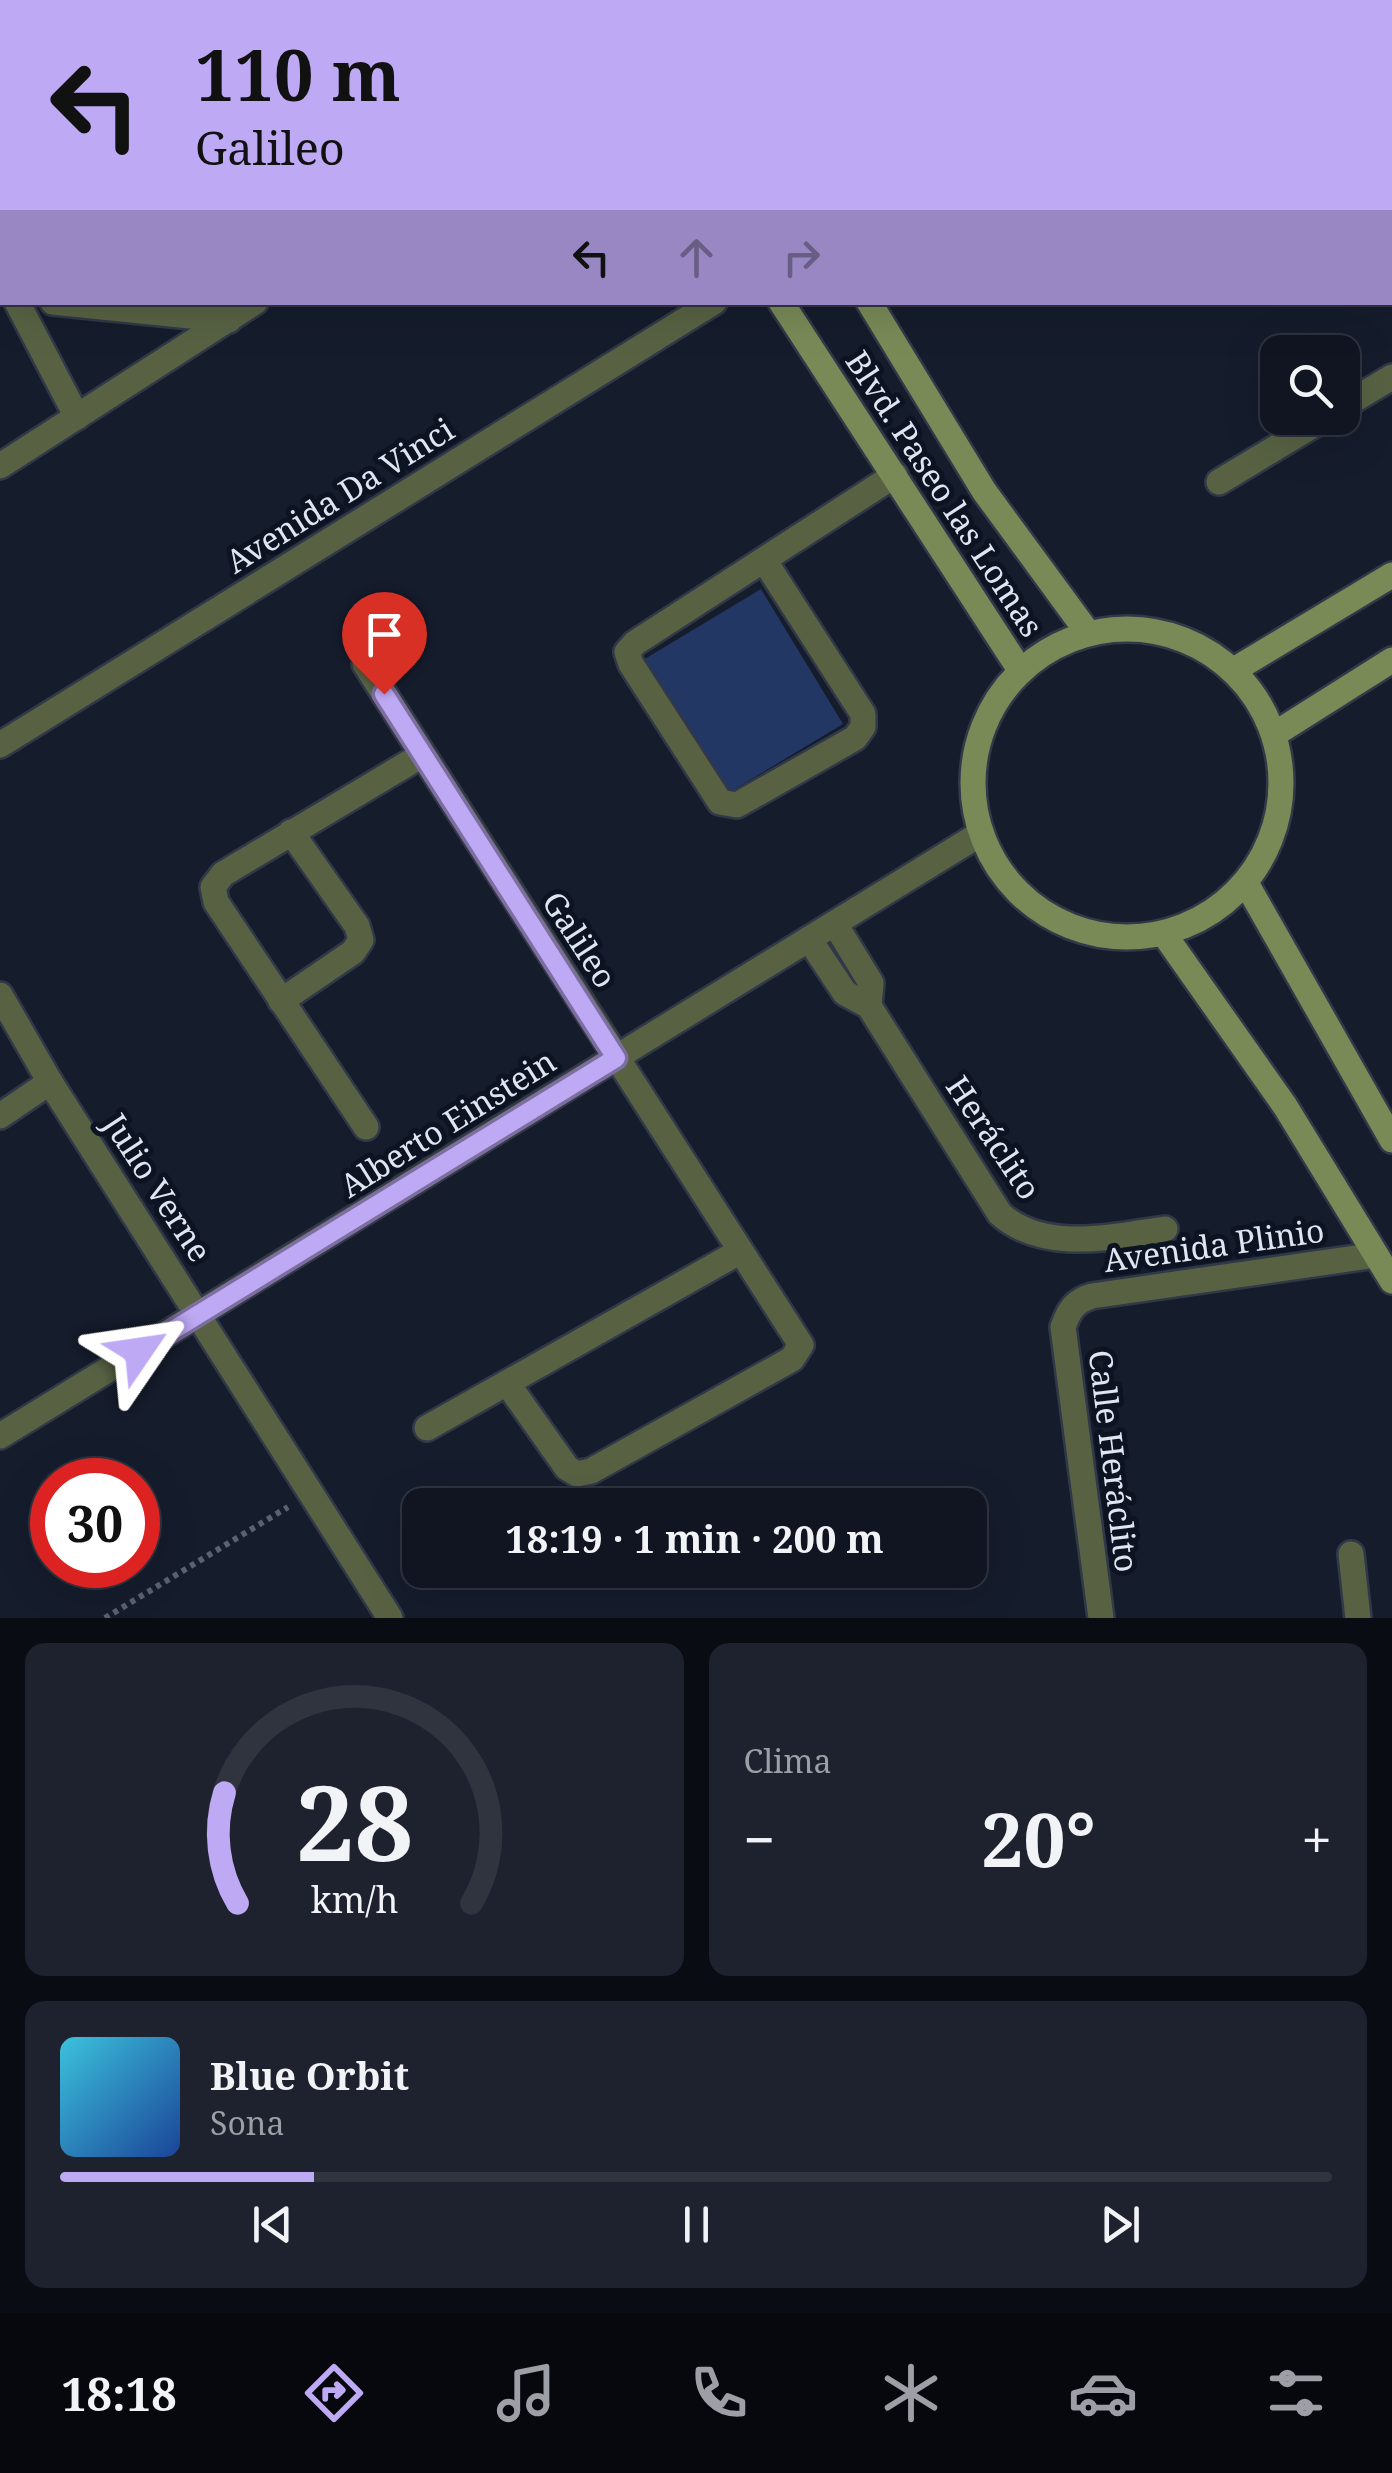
<!DOCTYPE html>
<html lang="es">
<meta charset="utf-8">
<style>
body{margin:0;font-family:"Noto Serif",serif;background:#1e222e;color:#f1f3f6;height:100vh;display:flex;flex-direction:column;font-size:38px;white-space:nowrap}
*{box-sizing:border-box;margin:0}
p{font-size:32px;color:#9c9fa5}
.icon{flex:none;width:55px;height:55px;fill:none;stroke:currentColor;stroke-width:2;stroke-linecap:round;stroke-linejoin:round}
.map{position:relative;height:1618px;overflow:hidden}
.panel{display:flex;flex-direction:column;gap:25px;padding:25px;background:#090c12;flex:1}
.panel>*{flex:none}
.top-card{position:absolute;left:0px;top:0px;width:1392px;height:305px;box-shadow:0 10px 40px #0002,0 0 0 2px #30343f;background:#bea9f4;color:#111;overflow:hidden}
.tools{position:absolute;left:1260px;top:335px;display:grid;gap:20px}
.tools a{display:grid;place-items:center;width:100px;height:100px;border-radius:20px;background:#101521;box-shadow:0 10px 40px #0002,0 0 0 2px #30343f;font-size:50px}
.speed{position:absolute;left:30px;top:1458px;display:flex;gap:20px;font-size:50px;font-weight:700;text-align:center}
.speed>*{display:grid;place-content:center;width:130px;height:130px;border-radius:50%;background:#101521;box-shadow:0 10px 40px #0002,0 0 0 2px #30343f;line-height:1}
.speed .limit{border:15px solid #d22;background:#fff;color:#111}
.pin{position:absolute;display:grid;place-items:center;width:85px;height:85px;color:#fff;margin:-102px -42px;border-radius:50% 50% 50% 0;rotate:-45deg;box-shadow:0 0 10px #0007}
.pin .icon{rotate:45deg}
.me{position:absolute;width:110px;margin:-55px;rotate:58deg;stroke-linejoin:round;filter:drop-shadow(0 0 8px #0008)}
.turn{display:flex;align-items:center;gap:35px;height:210px;padding:0 30px;font-size:45px}
.turn .icon{width:130px;height:130px;stroke-width:2.5}
.turn b{display:block;font-size:70px;line-height:85px}
.lanes{display:flex;align-items:center;height:95px;padding:0 30px;background:#0003;justify-content:center;gap:50px;direction:ltr}
.lanes .off{opacity:.35}
.big{font-size:75px;font-weight:700;line-height:1.1}
.panel .card{flex:1;display:flex;flex-direction:column;justify-content:center;gap:15px;min-width:0;padding:0 35px;border-radius:20px;background:#1e222e}
.panel .dial{align-items:center;gap:0}
.dial svg{height:260px;overflow:visible;fill:none;stroke:#30343f;stroke-width:7;stroke-linecap:round;text-anchor:middle}
.dial text{fill:#f1f3f6;stroke:none}
.song{display:flex;align-items:center;gap:30px}
.cover{width:120px;height:120px;border-radius:15px;background:linear-gradient(135deg,hsl(190 70% 55%),hsl(220 70% 35%))}
.played{height:10px;border-radius:5px;background:linear-gradient(90deg,#bea9f4 20%,#30343f 20%)}
.keys{display:flex;justify-content:space-around;direction:ltr}
.heat{display:flex;justify-content:space-between;align-items:center;font-size:55px;direction:ltr}
.panel .tiles{flex:1;display:grid;gap:25px;grid-template-columns:1fr 1fr}
.card:last-child{grid-column:span 2}
.trip{position:absolute;left:402px;top:1488px;width:585px;height:100px;border-radius:20px;background:#101521;box-shadow:0 10px 40px #0002,0 0 0 2px #30343f;font-weight:700;line-height:100px;text-align:center}
.dock{display:flex;height:160px;justify-content:space-around;align-items:center;background:#06080d;color:#9c9fa5}
.dock .icon{width:70px;height:70px}
.dock .current{color:#bea9f4}
.dock b{font-size:45px;color:#f1f3f6}
.map>svg:first-child{display:block}
.green{fill:#223763}
.lines{fill:none;stroke-linecap:round;stroke-linejoin:round}
.street-casing{stroke:#313848;stroke-width:30}
.secondary-casing{stroke:#313848;stroke-width:30}
.path{stroke:#5a616f;stroke-width:6;stroke-dasharray:5 5;stroke-linecap:butt}
.street{stroke:#586243;stroke-width:25}
.secondary{stroke:#798a57;stroke-width:25}
.route-casing{stroke:#7c6e9f;stroke-width:25}
.route{stroke:#bea9f4;stroke-width:18}
.labels{text-anchor:middle;stroke-width:10;stroke-linejoin:round;paint-order:stroke}
.street-label{font-size:32px;fill:#e0e6f1;stroke:#0c1322}
</style>
<div class="map">
<svg width="1392" height="1618" viewBox="0 0 1392 1618">
<rect width="100%" height="100%" fill="#151c2c"/>
<path class="green" d="M761,589L843,724L725,795L643,660Z"/>
<g class="lines">
<g class="street-casing">
<g id="street">
<path d="M1330,0L1331,2"/>
<path d="M712,2L716,0"/>
<path d="M769,2L773,0"/>
<path d="M1200,2L1204,0"/>
<path d="M0,92H2"/>
<path d="M1390,96L1392,99"/>
<path d="M0,268L2,273"/>
<path d="M17,302L77,417"/>
<path d="M53,302L229,320"/>
<path d="M1342,407L1392,377"/>
<path d="M0,466L255,302"/>
<path d="M1219,482L1325,418"/>
<path d="M764,560L863,714V727L855,738L737,805L720,802L631,664L627,652L635,643L895,475"/>
<path d="M365,664L801,1345L792,1359L591,1471L577,1474L567,1468L507,1383"/>
<path d="M0,745L714,302"/>
<path d="M835,924L871,983L869,1006"/>
<path d="M809,939L845,993L869,1006L1000,1214C1044,1253 1111,1237 1165,1229"/>
<path d="M0,995L50,1082L390,1618"/>
<path d="M281,1001L353,952L361,940L357,926L291,832"/>
<path d="M0,1116L50,1082"/>
<path d="M366,1127L216,902L213,887L223,874L422,755"/>
<path d="M427,1428L739,1252"/>
<path d="M0,1436L980,834"/>
<path d="M1351,1554L1358,1618"/>
<path d="M1101,1618L1063,1327C1069,1310 1075,1301 1092,1296L1376,1255"/>
</g>
</g>
<g class="secondary-casing">
<g id="secondary">
<path d="M603,0L605,2"/>
<path d="M689,0L691,2"/>
<path d="M781,302L1020,670"/>
<path d="M869,302L984,491L1088,633"/>
<circle cx="1127" cy="783" r="154"/>
<path d="M1234,670L1392,575"/>
<path d="M1275,734L1392,660"/>
<path d="M1246,883L1392,1140"/>
<path d="M1164,934L1285,1106L1392,1281"/>
</g>
</g>
<path class="path" d="M105,1618L288,1507"/>
<use href="#street" class="street"/>
<use href="#secondary" class="secondary"/>
</g>
<g class="lines">
<g class="route-casing">
<path id="route" d="M139,1351L616,1058L384,694"/>
</g>
<use href="#route" class="route"/>
</g>
<g class="labels">
<g class="street-label">
<text transform="translate(944 494) rotate(57)" y="11">Blvd. Paseo las Lomas</text>
<text transform="translate(340 496) rotate(-32)" y="11">Avenida Da Vinci</text>
<text transform="translate(579 940) rotate(57)" y="11">Galileo</text>
<text transform="translate(448 1124) rotate(-32)" y="11">Alberto Einstein</text>
<text transform="translate(993 1138) rotate(56)" y="11">Heráclito</text>
<text transform="translate(157 1188) rotate(57)" y="11">Julio Verne</text>
<text transform="translate(1214 1246) rotate(-8)" y="11">Avenida Plinio</text>
<text transform="translate(1113 1461) rotate(83)" y="11">Calle Heráclito</text>
</g>
</g>
</svg>
<div class="tools">
<a><svg class="icon" aria-label="search" viewBox="0 0 24 24"><circle cx="10" cy="10" r="6"/><path d="M15 15l6 6"/></svg></a>
</div>
<div class="speed"><div class="limit">30</div></div>
<div class="pin" style="left:384px;top:694px;background:#d93025"><svg class="icon" aria-label="arrive" viewBox="0 0 24 24"><path d="M6 21V4h12l-3 4 3 4H6"/></svg></div>
<svg class="me" style="left:139px;top:1351px" viewBox="-20 -20 40 40"><path d="M0-17L14 15 0 8-14 15z" fill="#bea9f4" stroke="#fff" stroke-width="4"/></svg>
<div class="trip">18:19 · 1 min · 200 m</div>
<div class="top-card">
<div class="turn"><svg class="icon" aria-label="left" viewBox="0 0 24 24"><path d="M17 20v-9H6M10 6l-5 5 5 5"/></svg><div><b>110 m</b>Galileo</div></div>
<div class="lanes"><svg class="icon" aria-label="left" viewBox="0 0 24 24"><path d="M17 20v-9H6M10 6l-5 5 5 5"/></svg><svg class="icon off" aria-label="ahead" viewBox="0 0 24 24"><path d="M12 20V5M6 11l6-6 6 6"/></svg><svg class="icon off" aria-label="right" viewBox="0 0 24 24"><path d="M7 20v-9h11M14 6l5 5-5 5"/></svg></div>
</div>
</div>
<section class="panel">
<div class="tiles">
<div class="card dial"><svg viewBox="0 0 100 80">
<path d="M14 69A42 42 0 1 1 86 69"/>
<path d="M14 69A42 42 0 0 1 10 35" stroke="#bea9f4"/>
<text x="50" y="56" font-size="32" font-weight="700">28</text>
<text x="50" y="72" font-size="11">km/h</text>
</svg></div>
<div class="card"><p>Clima</p>
<div class="heat"><a>−</a><b class="big">20°</b><a>+</a></div>
</div>
<div class="card">
<div class="song"><i class="cover"></i><div><b>Blue Orbit</b><p>Sona</p></div></div>
<div class="played"></div>
<div class="keys"><svg class="icon" aria-label="previous" viewBox="0 0 24 24"><path d="M18 5L8 12l10 7zM5 5v14"/></svg><svg class="icon" aria-label="pause" viewBox="0 0 24 24"><path d="M8 5v14M16 5v14"/></svg><svg class="icon" aria-label="next" viewBox="0 0 24 24"><path d="M6 5l10 7-10 7zM19 5v14"/></svg></div>
</div>
</div>
</section>
<nav class="dock">
<b>18:18</b>
<svg class="icon current" aria-label="directions" viewBox="0 0 24 24"><path d="M12 3l9 9-9 9-9-9zM9 14v-3h6M13 9l2 2-2 2"/></svg>
<svg class="icon" aria-label="music" viewBox="0 0 24 24"><path d="M9 18V5l10-2v13"/><circle cx="6" cy="18" r="3"/><circle cx="16" cy="16" r="3"/></svg>
<svg class="icon" aria-label="phone" viewBox="0 0 24 24"><path d="M5 4h4l2 5-3 2q2 4 5 5l2-3 5 2v4C11 20 4 13 5 4z"/></svg>
<svg class="icon" aria-label="climate" viewBox="0 0 24 24"><path d="M12 3v18M4 7l16 10M4 17L20 7"/></svg>
<svg class="icon" aria-label="car" viewBox="0 0 24 24"><path d="M5 17H2v-5l4-1 3-4h7l3 4 3 1v5h-3M9 17h6M6 11h13"/><circle cx="7" cy="17" r="2"/><circle cx="17" cy="17" r="2"/></svg>
<svg class="icon" aria-label="filters" viewBox="0 0 24 24"><path d="M4 7h16M4 17h16"/><circle cx="9" cy="7" r="2"/><circle cx="15" cy="17" r="2"/></svg>
</nav>
